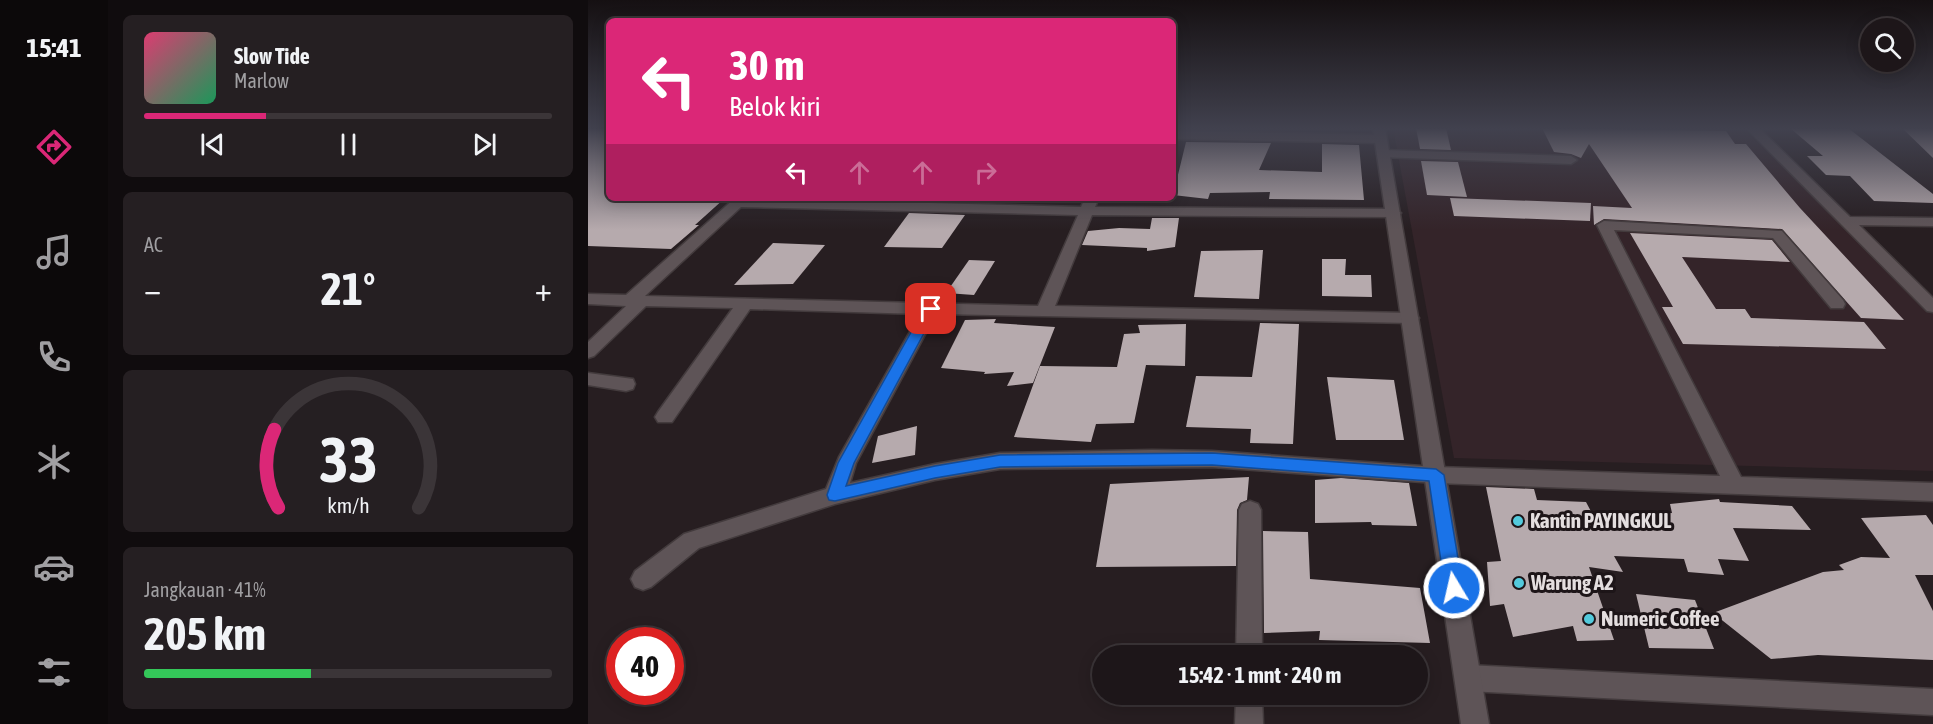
<!DOCTYPE html>
<html lang="id">
<meta charset="utf-8">
<style>
body{margin:0;font-family:"Asap Condensed",sans-serif;background:#251f22;color:#f1f3f6;height:100vh;display:flex;flex-direction:column;font-size:22px;white-space:nowrap}
*{box-sizing:border-box;margin:0}
p{font-size:20px;color:#a09fa2}
.icon{flex:none;width:33px;height:33px;fill:none;stroke:currentColor;stroke-width:2;stroke-linecap:round;stroke-linejoin:round}
.map{position:relative;flex:1;overflow:hidden}
.drawer{display:flex;flex-direction:column;gap:15px;padding:15px;background:#100c0e;width:480px}
.drawer>*{flex:none}
.top-card{position:absolute;left:18px;top:18px;width:570px;height:183px;border-radius:9px;box-shadow:0 3px 15px #0003,0 0 0 2px #3b3538;background:#db2777;color:#fff;overflow:hidden}
.tools{position:absolute;left:1272px;top:18px;display:grid;gap:12px}
.tools a{display:grid;place-items:center;width:54px;height:54px;border-radius:50%;background:#1d1619;box-shadow:0 3px 15px #0003,0 0 0 2px #3b3538;font-size:30px}
.speed{position:absolute;left:18px;top:627px;display:flex;gap:12px;font-size:30px;font-weight:700;text-align:center}
.speed>*{display:grid;place-content:center;width:78px;height:78px;border-radius:50%;background:#1d1619;box-shadow:0 3px 15px #0003,0 0 0 2px #3b3538;line-height:1}
.speed .limit{border:9px solid #d22;background:#fff;color:#111}
.pin{position:absolute;display:grid;place-items:center;width:51px;height:51px;color:#fff;margin:-26px;border-radius:12px;box-shadow:0 3px 9px #0006}
.me{position:absolute;width:66px;margin:-33px;rotate:351deg;stroke-linejoin:round;filter:drop-shadow(0 0 4px #0008)}
.turn{display:flex;align-items:center;gap:21px;height:126px;padding:0 24px;font-size:27px}
.turn .icon{width:78px;height:78px;stroke-width:2.5}
.turn b{display:block;font-size:42px;line-height:51px}
.lanes{display:flex;align-items:center;height:57px;padding:0 24px;background:#0003;justify-content:center;gap:30px;direction:ltr}
.lanes .off{opacity:.35}
.big{font-size:45px;font-weight:700;line-height:1.1}
.drawer .card{flex:1;display:flex;flex-direction:column;justify-content:center;gap:9px;min-width:0;padding:0 21px;border-radius:9px;background:#251f22}
.drawer .dial{align-items:center;gap:0}
.dial svg{height:156px;overflow:visible;fill:none;stroke:#3b3538;stroke-width:7;stroke-linecap:round;text-anchor:middle}
.dial text{fill:#f1f3f6;stroke:none}
.song{display:flex;align-items:center;gap:18px}
.cover{width:72px;height:72px;border-radius:9px;background:linear-gradient(135deg,hsl(340 70% 55%),hsl(150 70% 35%))}
.played{height:6px;border-radius:3px;background:linear-gradient(90deg,#db2777 30%,#3b3538 30%)}
.keys{display:flex;justify-content:space-around;direction:ltr}
.heat{display:flex;justify-content:space-between;align-items:center;font-size:33px;direction:ltr}
.charge{height:9px;border-radius:4px;background:linear-gradient(90deg,#34c759 41%,#3b3538 0)}
.trip{position:absolute;left:504px;top:645px;width:336px;height:60px;border-radius:30px;background:#1d1619;box-shadow:0 3px 15px #0003,0 0 0 2px #3b3538;font-weight:700;line-height:60px;text-align:center}
main{display:flex;flex:1;min-height:0}
.tab-bar{display:flex;flex-direction:column;width:108px;justify-content:space-around;align-items:center;background:#0c090a;color:#a09fa2}
.tab-bar .icon{width:42px;height:42px}
.tab-bar .current{color:#db2777}
.tab-bar b{font-size:27px;color:#f1f3f6}
.map>svg:first-child{display:block}
.built{fill:#342429}
.building{fill:#b6aaad}
.lines{fill:none;stroke-linecap:round;stroke-linejoin:round}
.street-casing{stroke:#433b3d;stroke-width:3}
.secondary-casing{stroke:#433b3d;stroke-width:3}
.street{fill:#5e5457;fill-rule:evenodd}
.secondary{fill:#5e5457;fill-rule:evenodd}
.route{fill:#1a73e8;stroke:#114b97;stroke-width:1.5}
.poi-dot{fill:#53cadc;stroke:#1d1518;stroke-width:2}
.labels{text-anchor:middle;stroke-width:6;stroke-linejoin:round;paint-order:stroke}
.near-poi-label{font-size:21px;font-weight:bold;fill:#e4dedf;stroke:#1d1518;text-anchor:start}
</style>
<main>
<nav class="tab-bar">
<b>15:41</b>
<svg class="icon current" aria-label="directions" viewBox="0 0 24 24"><path d="M12 3l9 9-9 9-9-9zM9 14v-3h6M13 9l2 2-2 2"/></svg>
<svg class="icon" aria-label="music" viewBox="0 0 24 24"><path d="M9 18V5l10-2v13"/><circle cx="6" cy="18" r="3"/><circle cx="16" cy="16" r="3"/></svg>
<svg class="icon" aria-label="phone" viewBox="0 0 24 24"><path d="M5 4h4l2 5-3 2q2 4 5 5l2-3 5 2v4C11 20 4 13 5 4z"/></svg>
<svg class="icon" aria-label="climate" viewBox="0 0 24 24"><path d="M12 3v18M4 7l16 10M4 17L20 7"/></svg>
<svg class="icon" aria-label="car" viewBox="0 0 24 24"><path d="M5 17H2v-5l4-1 3-4h7l3 4 3 1v5h-3M9 17h6M6 11h13"/><circle cx="7" cy="17" r="2"/><circle cx="17" cy="17" r="2"/></svg>
<svg class="icon" aria-label="filters" viewBox="0 0 24 24"><path d="M4 7h16M4 17h16"/><circle cx="9" cy="7" r="2"/><circle cx="15" cy="17" r="2"/></svg>
</nav>
<section class="drawer">
<div class="card">
<div class="song"><i class="cover"></i><div><b>Slow Tide</b><p>Marlow</p></div></div>
<div class="played"></div>
<div class="keys"><svg class="icon" aria-label="previous" viewBox="0 0 24 24"><path d="M18 5L8 12l10 7zM5 5v14"/></svg><svg class="icon" aria-label="pause" viewBox="0 0 24 24"><path d="M8 5v14M16 5v14"/></svg><svg class="icon" aria-label="next" viewBox="0 0 24 24"><path d="M6 5l10 7-10 7zM19 5v14"/></svg></div>
</div>
<div class="card"><p>AC</p>
<div class="heat"><a>−</a><b class="big">21°</b><a>+</a></div>
</div>
<div class="card dial"><svg viewBox="0 0 100 80">
<path d="M14 69A42 42 0 1 1 86 69"/>
<path d="M14 69A42 42 0 0 1 12 29" stroke="#db2777"/>
<text x="50" y="56" font-size="32" font-weight="700">33</text>
<text x="50" y="72" font-size="11">km/h</text>
</svg></div>
<div class="card"><p>Jangkauan · 41%</p><b class="big">205 km</b><div class="charge"></div></div>
</section>
<div class="map">
<svg width="1345" height="724" viewBox="0 0 1345 724">
<rect width="100%" height="100%" fill="#271e21"/>
<path class="built" d="M805,128H1155L1345,313V471L866,458Z"/>
<g class="building">
<path d="M0,128H21V198H137L107,225H111L83,249L0,246Z"/>
<path d="M828,128H858L863,150L832,149Z"/>
<path d="M954,128L1138,131L1147,144H1158L1212,208L1316,320L1273,318L1194,229L1016,219L1006,225L1005,206L1044,208L1001,144L993,158L983,154L966,152Z"/>
<path d="M1202,128H1260L1345,194V203L1286,201L1262,176L1238,175L1219,156H1235Z"/>
<path d="M1314,128H1345V158Z"/>
<path d="M598,142L683,143L671,170L734,172V144L771,145L776,200L681,199L682,192L622,193L620,199L585,195Z"/>
<path d="M833,161L870,162L879,197L839,195Z"/>
<path d="M862,198L1003,203L1002,221L866,216Z"/>
<path d="M321,213L377,215L354,248L296,247Z"/>
<path d="M564,218H591L587,247L559,251V248L494,245L500,231L531,228L562,229Z"/>
<path d="M1042,233L1184,240L1202,262L1094,257L1128,309H1157L1163,318L1276,322L1298,349L1095,344L1074,307H1085Z"/>
<path d="M185,243L237,245L205,284L146,285Z"/>
<path d="M675,250L671,299L606,297L613,251Z"/>
<path d="M734,259H758L757,275H783L784,297L734,296Z"/>
<path d="M381,260L407,261L386,295L358,293Z"/>
<path d="M408,319L406,323L467,327L445,383L419,386L426,372L396,374L397,372L353,368L377,320Z"/>
<path d="M672,323L711,324L705,444L662,443L663,429L598,427L608,376L664,377Z"/>
<path d="M598,324L597,366L558,365L546,423L508,424L503,442L426,437L452,366L529,367L536,334L552,333L550,325Z"/>
<path d="M739,377L806,380L816,440H748Z"/>
<path d="M329,426L327,455L284,463L290,436Z"/>
<path d="M661,477L659,500L652,503L649,510L648,566L508,567L522,484Z"/>
<path d="M753,478L821,483L829,526L784,525L783,522L727,523V480Z"/>
<path d="M898,487L946,489L949,500L998,502L1007,519L1084,513L1082,504L1131,499L1132,502L1204,506L1223,530L1145,528L1161,561L1130,559L1136,575L1100,572L1096,559L1026,556L1035,572L1001,567L1026,640L989,641L985,626L925,637L916,604L902,606L899,562L913,561Z"/>
<path d="M1338,515L1345,525V575H1327L1345,611V660L1230,655L1183,659L1125,613L1235,572L1256,570L1251,565L1273,557L1302,558L1273,518Z"/>
<path d="M675,531L720,532L722,579L832,588L842,643L731,640L732,631L676,633Z"/>
<path d="M1048,594L1107,600L1126,649L1061,648Z"/>
</g>
<g class="lines">
<g class="street-casing">
<g id="street">
<path d="M1158,128H1171L1262,217L1345,218V226L1271,225L1345,298V312L1339,311Z"/>
<path d="M585,131L792,135L798,139L792,143L585,139Z"/>
<path d="M795,150L983,156L989,160L983,164L791,157L789,154Z"/>
<path d="M147,198L493,207L497,198H511L507,207L806,209L813,213L806,217L504,215L467,306L823,313L831,318L823,323L348,314L268,463L262,483L347,464L412,453L564,450L624,451L848,467L1132,476L1009,225L1016,221L1194,231L1255,300L1257,304L1255,308H1243L1185,238L1026,230L1153,477L1345,483V501L848,483L624,467L412,469L347,480L247,504L111,548L63,587L55,590L47,587L43,579L47,571L96,534L238,489L251,457L332,314L162,309L84,422H70L67,417L70,412L145,308L58,306L6,356L0,358V342L38,306L0,304V294L38,295ZM153,207L490,215L450,306L57,296Z"/>
<path d="M0,373L45,379L47,384L45,389L38,391L0,385Z"/>
<path d="M662,501L670,504L673,510L674,656H648L651,510L654,504Z"/>
<path d="M880,665L1345,689V715L880,691L871,687L867,678L871,669Z"/>
<path d="M648,694H674L675,724H647Z"/>
</g>
</g>
<g class="secondary-casing">
<path id="secondary" d="M785,128H797L901,724H873Z"/>
</g>
<use href="#street" class="street"/>
<use href="#secondary" class="secondary"/>
</g>
<linearGradient id="sky" x2="0" y2="1"><stop stop-color="#151012"/><stop offset="0.56" stop-color="#41414e"/><stop offset="1" stop-color="#41414e" stop-opacity="0"/></linearGradient>
<rect width="1345" height="230" fill="url(#sky)"/>
<path class="route" d="M343,305L349,309L266,463L258,486L347,466L412,455L624,453L848,469L856,475L875,588L872,593L866,596L860,593L857,588L841,481L624,465L412,467L347,478L247,501L241,500L239,495L250,463L336,309Z"/>
<g class="poi-dot">
<circle cx="930" cy="521" r="6"/>
<circle cx="931" cy="583" r="6"/>
<circle cx="1001" cy="619" r="6"/>
</g>
<g class="labels">
<g class="near-poi-label">
<text x="942" y="528">Kantin PAYINGKUL</text>
<text x="943" y="590">Warung A2</text>
<text x="1013" y="626">Numeric Coffee</text>
</g>
</g>
</svg>
<div class="tools">
<a><svg class="icon" aria-label="search" viewBox="0 0 24 24"><circle cx="10" cy="10" r="6"/><path d="M15 15l6 6"/></svg></a>
</div>
<div class="speed"><div class="limit">40</div></div>
<div class="pin" style="left:343px;top:309px;background:#d93025"><svg class="icon" aria-label="arrive" viewBox="0 0 24 24"><path d="M6 21V4h12l-3 4 3 4H6"/></svg></div>
<svg class="me" style="left:866px;top:588px" viewBox="-20 -20 40 40"><circle r="17" fill="#1a73e8" stroke="#fff" stroke-width="3"/><path d="M0-11L8 9 0 5-8 9z" fill="#fff"/></svg>
<div class="trip">15:42 · 1 mnt · 240 m</div>
<div class="top-card">
<div class="turn"><svg class="icon" aria-label="left" viewBox="0 0 24 24"><path d="M17 20v-9H6M10 6l-5 5 5 5"/></svg><div><b>30 m</b>Belok kiri</div></div>
<div class="lanes"><svg class="icon" aria-label="left" viewBox="0 0 24 24"><path d="M17 20v-9H6M10 6l-5 5 5 5"/></svg><svg class="icon off" aria-label="ahead" viewBox="0 0 24 24"><path d="M12 20V5M6 11l6-6 6 6"/></svg><svg class="icon off" aria-label="ahead" viewBox="0 0 24 24"><path d="M12 20V5M6 11l6-6 6 6"/></svg><svg class="icon off" aria-label="right" viewBox="0 0 24 24"><path d="M7 20v-9h11M14 6l5 5-5 5"/></svg></div>
</div>
</div>
</main>
